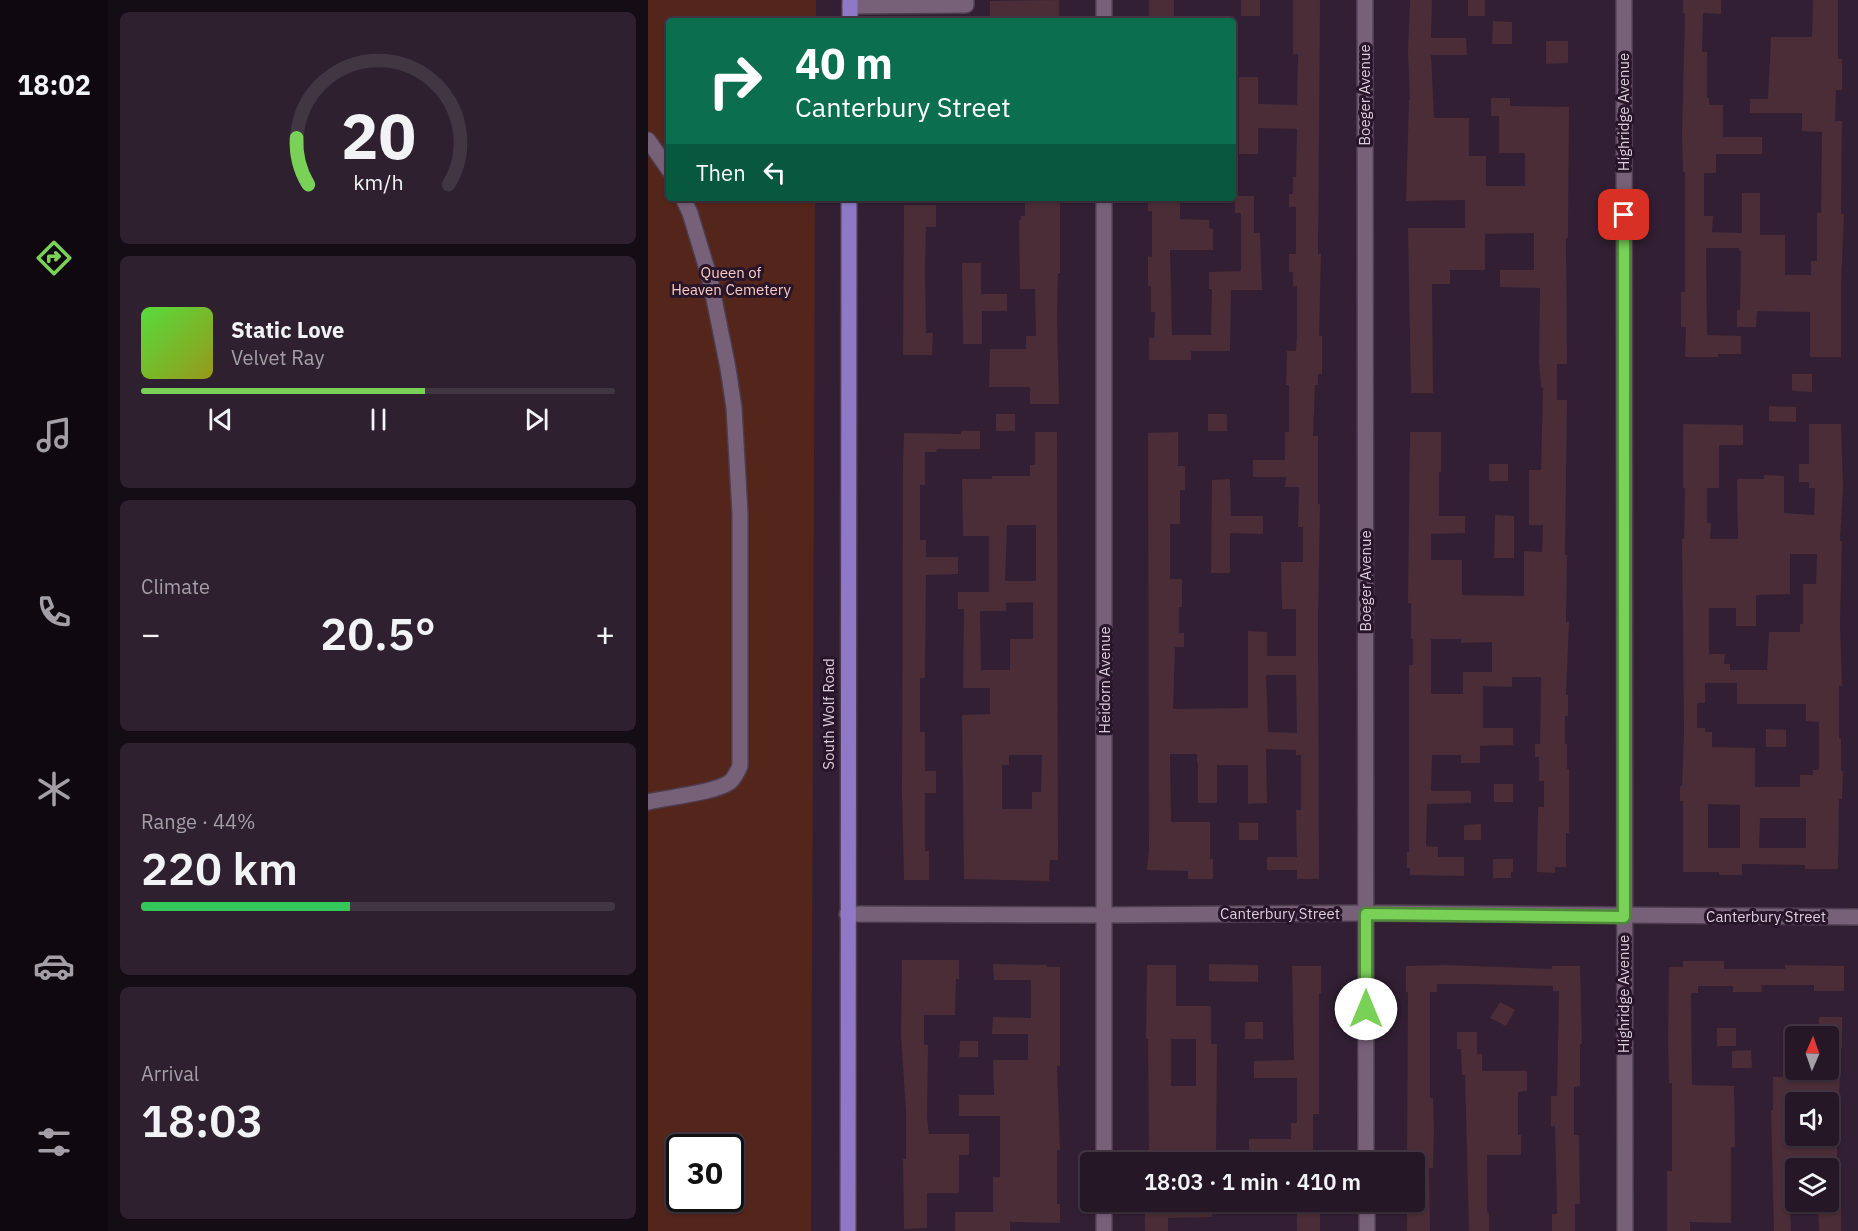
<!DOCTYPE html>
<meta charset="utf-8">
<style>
body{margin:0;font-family:"IBM Plex Sans",sans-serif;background:#2e202e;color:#f1f3f6;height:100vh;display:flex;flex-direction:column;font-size:22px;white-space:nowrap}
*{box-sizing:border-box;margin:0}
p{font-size:20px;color:#a49fa7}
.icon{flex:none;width:33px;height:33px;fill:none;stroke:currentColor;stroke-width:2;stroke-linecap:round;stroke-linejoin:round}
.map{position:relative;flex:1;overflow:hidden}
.panel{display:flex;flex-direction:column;gap:12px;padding:12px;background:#150d15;width:540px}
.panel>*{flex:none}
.top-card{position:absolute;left:18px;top:18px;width:570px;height:183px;border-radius:6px;box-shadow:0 2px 4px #0004,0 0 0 2px #423643;background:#0b6e4f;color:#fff;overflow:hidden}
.needle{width:39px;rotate:2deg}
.controls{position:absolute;left:1137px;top:1026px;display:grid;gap:12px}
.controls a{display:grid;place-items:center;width:54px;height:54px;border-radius:6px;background:#261726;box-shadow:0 2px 4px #0004,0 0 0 2px #423643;font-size:30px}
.speed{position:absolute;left:18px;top:1134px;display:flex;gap:12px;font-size:30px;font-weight:700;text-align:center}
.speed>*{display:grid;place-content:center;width:78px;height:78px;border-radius:50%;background:#261726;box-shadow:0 2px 4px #0004,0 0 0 2px #423643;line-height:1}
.speed .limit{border:3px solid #111;border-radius:9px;background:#fff;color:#111}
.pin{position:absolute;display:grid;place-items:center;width:51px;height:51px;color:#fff;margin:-26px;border-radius:12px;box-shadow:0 3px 9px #0006}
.me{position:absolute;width:66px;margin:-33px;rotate:0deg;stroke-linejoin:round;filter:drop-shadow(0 0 4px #0008)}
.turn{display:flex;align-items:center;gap:21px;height:126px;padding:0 30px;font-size:27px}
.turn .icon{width:78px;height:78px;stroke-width:2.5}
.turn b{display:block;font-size:42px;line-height:51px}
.then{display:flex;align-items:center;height:57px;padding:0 30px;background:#0003;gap:12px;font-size:22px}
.big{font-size:45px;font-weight:600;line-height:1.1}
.panel .tile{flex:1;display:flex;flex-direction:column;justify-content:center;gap:9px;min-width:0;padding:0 21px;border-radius:9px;background:#2e202e}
.panel .dial{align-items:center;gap:0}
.dial svg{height:156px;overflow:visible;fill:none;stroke:#423643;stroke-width:7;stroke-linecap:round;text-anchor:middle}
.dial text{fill:#f1f3f6;stroke:none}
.song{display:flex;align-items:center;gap:18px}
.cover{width:72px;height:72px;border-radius:9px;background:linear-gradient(135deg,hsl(110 70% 55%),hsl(60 70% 35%))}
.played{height:6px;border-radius:3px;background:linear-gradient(90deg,#79d158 60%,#423643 60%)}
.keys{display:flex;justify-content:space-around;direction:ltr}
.heat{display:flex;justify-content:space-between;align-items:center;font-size:33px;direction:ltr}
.charge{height:9px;border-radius:4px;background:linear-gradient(90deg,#34c759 44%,#423643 0)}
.trip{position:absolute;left:432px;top:1152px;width:345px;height:60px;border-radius:6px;background:#261726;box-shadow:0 2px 4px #0004,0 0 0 2px #423643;font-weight:600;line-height:60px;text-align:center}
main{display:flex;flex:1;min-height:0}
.dock{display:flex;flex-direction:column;width:108px;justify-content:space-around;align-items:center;background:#0f090f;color:#a49fa7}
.dock .icon{width:42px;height:42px}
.dock .active{color:#79d158}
.dock b{font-size:27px;color:#f1f3f6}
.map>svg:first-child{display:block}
.green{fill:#54251b;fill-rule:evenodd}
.building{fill:#4a2d36;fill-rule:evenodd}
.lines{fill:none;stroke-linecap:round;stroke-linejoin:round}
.minor-casing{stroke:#4c3c4d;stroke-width:18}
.major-casing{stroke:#4c3c4d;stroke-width:18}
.minor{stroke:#776179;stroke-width:15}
.major{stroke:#8e79c6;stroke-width:15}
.route-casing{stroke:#4f8839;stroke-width:15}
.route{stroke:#79d158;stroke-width:10}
.labels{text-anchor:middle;stroke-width:6;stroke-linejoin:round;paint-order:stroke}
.street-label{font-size:15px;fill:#dccfdc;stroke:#281529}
.park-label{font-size:15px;fill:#facbc0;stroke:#281529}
</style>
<main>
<nav class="dock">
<b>18:02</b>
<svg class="icon active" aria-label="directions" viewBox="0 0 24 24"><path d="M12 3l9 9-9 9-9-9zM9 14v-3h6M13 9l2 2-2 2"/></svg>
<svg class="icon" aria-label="music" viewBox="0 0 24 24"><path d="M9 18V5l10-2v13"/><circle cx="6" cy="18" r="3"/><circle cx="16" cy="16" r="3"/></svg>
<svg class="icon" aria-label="phone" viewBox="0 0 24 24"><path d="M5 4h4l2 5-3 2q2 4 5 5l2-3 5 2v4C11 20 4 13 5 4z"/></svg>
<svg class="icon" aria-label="climate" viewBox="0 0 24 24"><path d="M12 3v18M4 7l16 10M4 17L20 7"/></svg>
<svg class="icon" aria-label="car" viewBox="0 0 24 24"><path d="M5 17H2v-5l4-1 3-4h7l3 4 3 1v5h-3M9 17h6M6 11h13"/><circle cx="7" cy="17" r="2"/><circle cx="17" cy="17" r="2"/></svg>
<svg class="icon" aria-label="filters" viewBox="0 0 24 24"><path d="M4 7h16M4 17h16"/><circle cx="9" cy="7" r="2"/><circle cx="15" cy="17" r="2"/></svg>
</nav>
<section class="panel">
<div class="tile dial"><svg viewBox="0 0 100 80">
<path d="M14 69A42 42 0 1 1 86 69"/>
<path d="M14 69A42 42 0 0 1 8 45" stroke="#79d158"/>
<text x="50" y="56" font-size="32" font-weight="700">20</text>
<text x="50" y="72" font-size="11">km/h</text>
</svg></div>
<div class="tile">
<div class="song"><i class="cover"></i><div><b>Static Love</b><p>Velvet Ray</p></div></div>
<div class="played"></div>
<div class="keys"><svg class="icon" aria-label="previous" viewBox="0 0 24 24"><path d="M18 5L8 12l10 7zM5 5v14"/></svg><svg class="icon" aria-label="pause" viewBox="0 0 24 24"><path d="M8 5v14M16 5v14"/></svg><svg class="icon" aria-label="next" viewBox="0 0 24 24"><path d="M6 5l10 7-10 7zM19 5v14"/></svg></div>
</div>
<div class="tile"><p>Climate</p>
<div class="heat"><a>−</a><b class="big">20.5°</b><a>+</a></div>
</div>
<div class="tile"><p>Range · 44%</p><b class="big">220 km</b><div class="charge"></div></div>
<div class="tile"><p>Arrival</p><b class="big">18:03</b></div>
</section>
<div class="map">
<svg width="1210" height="1231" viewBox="0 0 1210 1231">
<rect width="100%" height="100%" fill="#321f33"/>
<path class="green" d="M0,0H168V21H21V198H167L163,1231H0ZM32,1148H82V1198H32Z"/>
<g class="building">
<path d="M411,0V21H377V16H342V1Z"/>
<rect x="501" y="0" width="25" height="21"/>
<rect x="593" y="0" width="19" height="16"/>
<path d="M645,0H672L670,254H673L671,336H674V374H670V385H667L665,436H670V504H672L670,619L671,879H649V870H619V857H649L648,810H653V755H648V750L618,749L619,803L600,804V765H569V803H550V763H549V754H522L523,822H562V859H565V879H540V871L499,870L501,848L500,433L530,432V466H537V490H532V524H522V579H534V607H531V633H536V647H527L525,709L600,708V631L619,632V656H648V609H634L633,562H655V527H650L651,487H637L638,477H605V460H637V432H641V385H638L639,351H648L649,335V286H645V272H641V254H648V207H641V194H645V177H648L649,129L610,128V154H591V77H610V104L649,105L650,54H645ZM618,675H648L649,733L620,732Z"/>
<path d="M762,0H784L783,38H818L819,55H783L786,118H821V156H838V186H877V153H851V116H843V98H862V106L921,107L920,238H918L919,364H909V400H919L917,555H919L918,622H921L918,695H920V716H917V744H919V769H921V833H918V867H907V873L889,872L890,807H896V781H891V757H887V744H892L893,677H864V687L835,686V728H865V745L832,746V763H813V755H784L783,791H823V803L779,804L778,846L790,847V857H816V876L762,875V868H759V852H761V665H765V639H763V603H760L762,432H793V472H791V516H817V533L783,534V560H814V595L876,596V551L894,552L895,525H881V470H893L895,388L893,387L891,363L892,288L852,287V270H886V233L837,234V270H802V284H784L785,393H763L760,228H817V200L758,201L761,100H762L760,52ZM783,639H813V643L844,642V672H815V694H783Z"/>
<rect x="820" y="0" width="17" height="16"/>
<path d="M1035,0H1073V14L1055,13L1054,52H1059V98H1061V105H1075V137H1114V154H1068V173H1056V216H1065L1064,232L1094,233V193H1112V235H1137V275H1163V261H1169V213H1173L1174,132L1154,131V113H1102V99H1120L1123,37H1164L1165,0H1190V59H1194V90H1188L1187,121H1194L1193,214H1196L1193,284V357H1162V312L1109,311L1108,327H1089V310H1092L1093,251H1091V248H1058L1059,335L1093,336V354H1070V357H1037L1038,327H1033V292H1037V172H1035L1034,133L1037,13H1035Z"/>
<path d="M845,21L864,22V44H844Z"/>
<path d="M898,41H920V63L898,64Z"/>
<path d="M587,196H606V233H612L614,290H583L582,351H543V360H501V338H506L507,312H503V286H500V256L504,257V211H500V198H532V219L561,220V228L565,229V250H522L524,335H563L564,289H561V272L593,271V213H587Z"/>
<path d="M377,198H412V273H410L409,319L411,404H382V387H341L342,349H378V336H388L387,289H372L371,220H373V216H377Z"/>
<path d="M256,205H288V227H278L277,270L278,333H285L284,355H255Z"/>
<path d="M314,263H333V294H359V311H334V344H315Z"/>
<path d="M1144,374H1164V392L1144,391Z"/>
<path d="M1121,406L1148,407V422L1121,421Z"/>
<rect x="348" y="414" width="19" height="17"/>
<rect x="560" y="414" width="19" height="17"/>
<path d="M1035,424L1095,425V445H1071V488H1059V523H1063L1062,539H1090L1089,479H1116V475L1136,476V513L1166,515L1167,488H1161V482H1151V464H1161V424H1193L1195,488L1192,541H1194L1192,624L1194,686H1191V739H1193V771H1195L1194,799H1191L1190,869H1157V865L1094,864V875H1071V872H1035V801H1032V786H1034L1036,732L1034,539H1036L1037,488H1035ZM1142,554H1169L1168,584H1155V624H1152V632H1121L1119,670H1082V664H1076L1077,654H1061V608H1088V626H1108V595L1142,594ZM1057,683H1089V704H1158V721L1171,722V770H1165V775H1152V787H1107V748L1064,747V732H1057V728H1049V703H1057ZM1060,804L1092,805V848H1060ZM1112,818H1158V848H1111Z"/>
<path d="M313,431H332V449H289L288,452H277V485H272V540H278V557H310V574L278,575L277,678H272V732H277V771H288V793H277V851H281V880H256L254,793L255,463L256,433L313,434Z"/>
<path d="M387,432H409L410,860H402L401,881L316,879L314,715L342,714V688H315L316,609H310V592H341V536H315L314,479H344V476H382V465H387ZM359,525H388V581H357ZM385,602V639H362V670H333L332,611H358V603ZM361,755H394L393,792H384V809H354V765H361Z"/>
<rect x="841" y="464" width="19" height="17"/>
<path d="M582,479L583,516H615V534L582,533V573H563L564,480Z"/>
<path d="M847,515L866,516V558H846Z"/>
<path d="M1118,729L1138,730V747H1118Z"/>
<rect x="846" y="784" width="19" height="18"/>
<rect x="591" y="823" width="19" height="17"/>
<path d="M833,824V840H816V825Z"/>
<path d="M845,859H865V872H863V878H845Z"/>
<path d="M254,960H311V979H308L307,1015H276V1045H280L279,1119L281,1134H321V1155H311V1193H279V1228L256,1229L255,1159H258V1111L253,1035Z"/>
<path d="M1035,961H1076V969H1137V965L1196,966V991H1166V985H1113L1114,992H1085V986H1050V993H1043L1044,1085L1086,1086L1087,1147H1083V1223L1042,1222V1231H1019V1171H1024V1083H1021L1020,1042L1021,967H1035Z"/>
<path d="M345,964L399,965V967H412V1066H409L412,1150H409V1204H412V1223L362,1222V1231H307V1212H345V1177H352V1116H311V1095H346L345,1060H380V1034H344L345,1017L383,1018V980H346Z"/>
<path d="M561,964L610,965V982L561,981Z"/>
<path d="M499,965H528V1006H563V1044H569L568,1162H548V1156H501L500,1039H498ZM523,1039H548V1086H523Z"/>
<path d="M799,965L904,969V966H932L934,1044H932V1086L926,1087V1135H931L932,1204H927V1231H904V1214H909L908,1165L907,1126L903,1127V1096H909L911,991H905V986L820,984H789V992H782V1098H785L786,1129L785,1168H781L782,1231H759V1202H766V1162H759L760,992H758V966Z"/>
<path d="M644,966H673V993H671V1114H665V1162H643V1156H601V1139H643V1123H649V1078H606V1061L646,1060Z"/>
<path d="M852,1002L867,1010L858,1026L842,1018Z"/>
<path d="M1171,1017H1194V1048H1180V1036H1171Z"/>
<rect x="597" y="1022" width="18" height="17"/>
<rect x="1069" y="1028" width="19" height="18"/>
<path d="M809,1032H829V1054H834V1071H879V1091L870,1092V1135H873V1155H839V1212L841,1213V1231H821L817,1075H814L813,1049H809Z"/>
<path d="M312,1041H330V1057H311Z"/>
<path d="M1103,1050L1104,1068H1084V1051Z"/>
<path d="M1135,1070H1192L1191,1102H1143V1136H1189V1166L1145,1167V1210H1142L1143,1231H1126L1123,1110H1125V1077H1135Z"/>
<path d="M544,1202H564V1217L520,1218V1231H497V1203Z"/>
<rect x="649" y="1202" width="23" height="29"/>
<path d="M1170,1202H1193V1231H1171Z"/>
</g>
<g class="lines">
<g class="minor-casing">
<g id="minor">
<path d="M456,0V21"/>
<path d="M717,0L718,1162"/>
<path d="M976,0L977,1231"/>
<path d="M202,6L318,5V0"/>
<path d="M0,140L21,170"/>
<path d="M0,802C21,797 66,793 82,782C87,777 89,773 92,766V513L86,408L80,368L62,279L42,213L35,198"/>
<path d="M199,914L457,915L718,913L1210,917"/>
<path d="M456,1162V198"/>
<path d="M719,1202V1231"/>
<path d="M456,1231V1202"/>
</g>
</g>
<g class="major-casing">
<g id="major">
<path d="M202,0V21"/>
<path d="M200,1231L201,198"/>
</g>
</g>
<use href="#minor" class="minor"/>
<use href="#major" class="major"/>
</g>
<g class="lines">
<g class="route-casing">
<path id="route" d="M718,1009V914L976,917V215"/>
</g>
<use href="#route" class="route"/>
</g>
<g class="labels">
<g class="street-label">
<text transform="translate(717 95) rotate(-90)" y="5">Boeger Avenue</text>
<text transform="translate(976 112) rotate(-90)" y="5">Highridge Avenue</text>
<text transform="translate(718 581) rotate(-90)" y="5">Boeger Avenue</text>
<text transform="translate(457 680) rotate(-90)" y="5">Heidorn Avenue</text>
<text transform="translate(181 714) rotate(-90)" y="5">South Wolf Road</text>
<text x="632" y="919">Canterbury Street</text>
<text x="1118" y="922">Canterbury Street</text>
<text transform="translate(976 994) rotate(-90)" y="5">Highridge Avenue</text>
</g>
<g class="park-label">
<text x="83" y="278">Queen of<tspan x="83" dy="17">Heaven Cemetery</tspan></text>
</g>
</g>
</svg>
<div class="controls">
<a><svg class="needle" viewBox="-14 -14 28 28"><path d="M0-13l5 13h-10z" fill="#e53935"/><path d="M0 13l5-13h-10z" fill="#a49fa7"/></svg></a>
<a><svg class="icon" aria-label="sound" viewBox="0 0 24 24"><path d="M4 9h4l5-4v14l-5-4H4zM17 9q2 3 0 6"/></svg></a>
<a><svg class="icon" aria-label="layers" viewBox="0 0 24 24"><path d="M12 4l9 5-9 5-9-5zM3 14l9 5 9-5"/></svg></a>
</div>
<div class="speed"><div class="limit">30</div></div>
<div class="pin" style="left:976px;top:215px;background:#d93025"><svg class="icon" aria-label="arrive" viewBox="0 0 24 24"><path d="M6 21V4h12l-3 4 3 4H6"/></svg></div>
<svg class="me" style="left:718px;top:1009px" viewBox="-20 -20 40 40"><circle r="19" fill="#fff"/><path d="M0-13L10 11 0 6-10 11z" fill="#79d158"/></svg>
<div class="trip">18:03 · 1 min · 410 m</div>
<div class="top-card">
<div class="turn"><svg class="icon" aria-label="right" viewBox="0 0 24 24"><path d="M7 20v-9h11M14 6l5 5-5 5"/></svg><div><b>40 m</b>Canterbury Street</div></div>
<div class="then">Then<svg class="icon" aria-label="left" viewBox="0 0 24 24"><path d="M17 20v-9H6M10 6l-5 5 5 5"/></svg></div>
</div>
</div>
</main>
